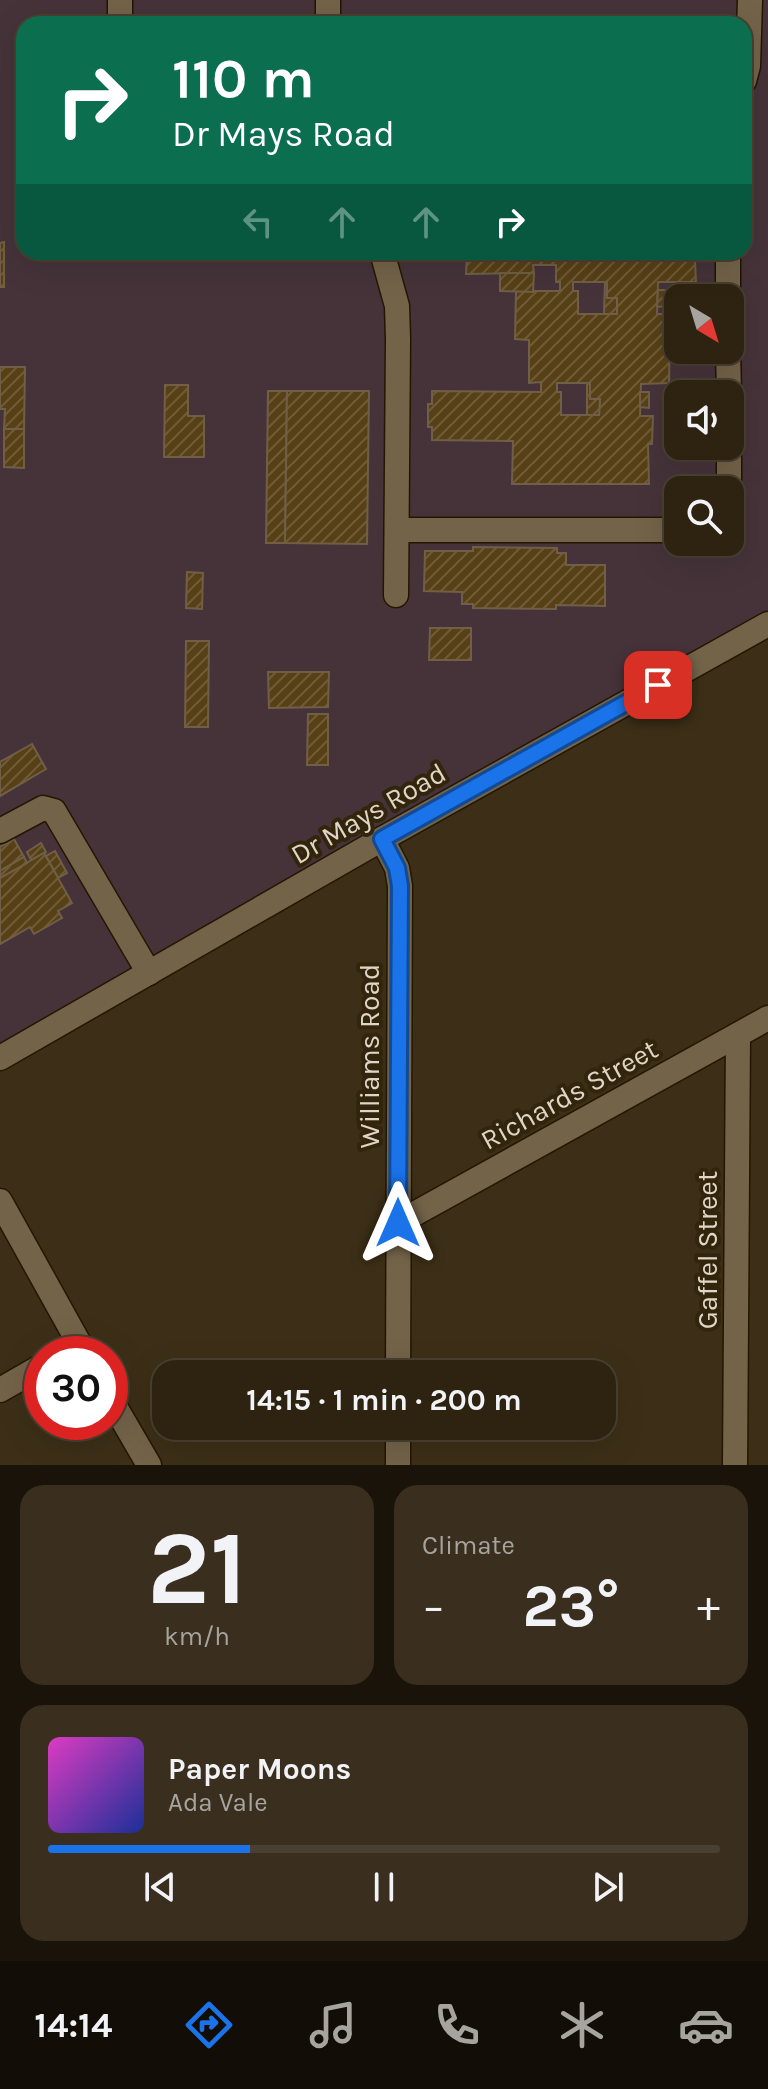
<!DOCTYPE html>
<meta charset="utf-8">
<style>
body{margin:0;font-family:Karla,sans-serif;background:#3a2f1f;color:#f1f3f6;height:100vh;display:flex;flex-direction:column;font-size:30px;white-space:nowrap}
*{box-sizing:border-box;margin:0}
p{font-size:26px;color:#a7a49f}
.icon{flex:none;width:44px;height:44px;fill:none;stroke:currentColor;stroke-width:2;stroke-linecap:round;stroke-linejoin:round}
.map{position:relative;height:1465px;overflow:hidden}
.side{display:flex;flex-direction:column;gap:20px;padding:20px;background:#191309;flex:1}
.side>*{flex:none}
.hud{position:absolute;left:16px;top:16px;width:736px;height:244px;border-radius:24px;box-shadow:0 8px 32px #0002,0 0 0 2px #494031;background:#0b6e4f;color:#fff;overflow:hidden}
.needle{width:52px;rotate:142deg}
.buttons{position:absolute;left:664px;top:284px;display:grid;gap:16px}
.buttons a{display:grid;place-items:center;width:80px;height:80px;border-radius:16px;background:#2e2311;box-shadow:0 8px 32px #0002,0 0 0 2px #494031;font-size:40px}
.speed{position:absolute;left:24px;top:1336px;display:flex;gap:16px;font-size:40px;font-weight:700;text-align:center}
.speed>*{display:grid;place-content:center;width:104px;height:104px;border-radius:50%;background:#2e2311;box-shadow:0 8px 32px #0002,0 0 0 2px #494031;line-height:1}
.speed .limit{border:12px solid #d22;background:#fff;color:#111}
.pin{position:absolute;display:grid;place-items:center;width:68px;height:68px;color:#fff;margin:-34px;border-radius:16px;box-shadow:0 4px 12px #0006}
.me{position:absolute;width:88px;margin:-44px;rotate:0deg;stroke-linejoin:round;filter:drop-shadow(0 0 6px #0008)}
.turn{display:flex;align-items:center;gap:28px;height:168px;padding:0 24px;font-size:36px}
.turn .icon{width:104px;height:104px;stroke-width:2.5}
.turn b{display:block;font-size:56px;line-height:68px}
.lanes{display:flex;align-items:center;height:76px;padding:0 24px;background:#0003;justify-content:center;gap:40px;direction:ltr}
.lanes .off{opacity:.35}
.big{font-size:60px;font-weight:700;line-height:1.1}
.side .widget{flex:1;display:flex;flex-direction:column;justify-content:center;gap:12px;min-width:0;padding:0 28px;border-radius:24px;background:#3a2f1f}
.side .dial{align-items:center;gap:0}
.dial b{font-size:104px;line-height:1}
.song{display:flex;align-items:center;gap:24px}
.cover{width:96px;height:96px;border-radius:12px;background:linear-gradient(135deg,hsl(310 70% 55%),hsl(230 70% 35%))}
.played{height:8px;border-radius:4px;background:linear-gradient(90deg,#1a73e8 30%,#494031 30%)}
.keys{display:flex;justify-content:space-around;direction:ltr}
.heat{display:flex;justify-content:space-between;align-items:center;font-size:44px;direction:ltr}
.side .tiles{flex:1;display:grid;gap:20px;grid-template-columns:1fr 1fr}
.widget:last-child{grid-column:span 2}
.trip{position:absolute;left:152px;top:1360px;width:464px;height:80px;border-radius:24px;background:#2e2311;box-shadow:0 8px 32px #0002,0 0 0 2px #494031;font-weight:700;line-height:80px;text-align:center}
.tab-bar{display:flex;height:128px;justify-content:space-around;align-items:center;background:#120e07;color:#a7a49f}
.tab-bar .icon{width:56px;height:56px}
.tab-bar .on{color:#1a73e8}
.tab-bar b{font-size:36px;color:#f1f3f6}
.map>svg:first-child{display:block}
.commercial{fill:#46333a;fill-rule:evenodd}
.building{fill:url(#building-hatch);stroke:#705f46;stroke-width:2;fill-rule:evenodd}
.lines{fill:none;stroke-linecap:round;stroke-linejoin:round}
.minor-casing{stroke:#241701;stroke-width:27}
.minor{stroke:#736349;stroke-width:24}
.route-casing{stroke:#114b97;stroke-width:20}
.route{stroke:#1a73e8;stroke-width:14}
.labels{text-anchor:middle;stroke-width:8;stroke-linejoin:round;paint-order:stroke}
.street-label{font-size:28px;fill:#dfd6c8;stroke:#33250c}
</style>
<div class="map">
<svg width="768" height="1465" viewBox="0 0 768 1465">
<defs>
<pattern id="building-hatch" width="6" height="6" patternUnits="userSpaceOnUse" patternTransform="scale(2)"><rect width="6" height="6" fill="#574016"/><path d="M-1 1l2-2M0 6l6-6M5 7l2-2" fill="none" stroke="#6f5b36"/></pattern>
</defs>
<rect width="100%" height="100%" fill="#3d2f17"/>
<path class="commercial" d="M0,0H768V621L0,1055ZM24,24H744V252H24ZM678,298H730V350H678ZM678,394H730V446H678ZM678,490H730V542H678Z"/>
<g class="building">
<path d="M4,242V287H0V243Z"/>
<path d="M467,252H713L709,260L695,261L696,282H658L657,314H670L669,383L641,384L640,416H653L652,444H648L649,484H512L513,441L432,440V427H428V404H432V391L541,392V382L529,383V340L515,339L516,291H560V282H556V265H533L534,273L466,274ZM573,282H607V298H617V314H578V291H573ZM557,383H590V399H600L599,415H561V392H557Z"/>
<path d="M500,273H534L533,292L500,291Z"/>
<path d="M605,282H607V298H617V314H604Z"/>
<path d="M658,290H667V306L657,307Z"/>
<path d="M0,367H25L24,429H4L5,409H0Z"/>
<path d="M587,383H590V399H600L599,415H587Z"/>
<path d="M165,385H188V416H204V457H164Z"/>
<path d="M268,391H287L285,543H266Z"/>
<path d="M287,391H369L367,544L285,543Z"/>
<path d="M640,392H649V408L640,407Z"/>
<path d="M4,429H24V468L4,467Z"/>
<path d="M473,547L557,548V553H566V565H605V606L556,605V609L473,608V604H462V592L424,591L425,551H473Z"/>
<path d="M187,572L203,573L202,609L186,608Z"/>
<path d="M430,628H471V660H429Z"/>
<path d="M186,641H209L208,727H185Z"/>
<path d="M268,672H329L328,707L269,708Z"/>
<path d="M308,714H328V765H307Z"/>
<path d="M32,744L46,769L0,796V762Z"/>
<path d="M14,839L24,857L0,871V847Z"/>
<path d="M41,843L46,852L31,860L27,852Z"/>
<path d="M55,851L67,873L58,878L46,856Z"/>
<path d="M44,853L72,903L58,911L62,918L34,934L30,927L0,944V878Z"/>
<path d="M24,857L27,863L0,878V871Z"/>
</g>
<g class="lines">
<g class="minor-casing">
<g id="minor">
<path d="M328,0V24"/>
<path d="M120,24V0"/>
<path d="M744,81L748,66L750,0"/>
<path d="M382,252L397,306L398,339L396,595"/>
<path d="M728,252V298"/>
<path d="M728,350L729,394"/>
<path d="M729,446V490"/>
<path d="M397,530H678"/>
<path d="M0,831L43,808L54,811L149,973"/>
<path d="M382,839L397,868L400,886L398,1374"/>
<path d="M0,1058L382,839L768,624"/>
<path d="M0,1201L85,1354"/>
<path d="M398,1223L768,1018"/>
<path d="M0,1390L42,1366"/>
<path d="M110,1398L149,1465"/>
<path d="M398,1426V1465"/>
<path d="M735,1465L738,1035"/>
</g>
</g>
<use href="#minor" class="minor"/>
</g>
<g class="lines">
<g class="route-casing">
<path id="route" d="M398,1223L400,886L397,868L382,839L658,685"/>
</g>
<use href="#route" class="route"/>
</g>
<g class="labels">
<g class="street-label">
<text transform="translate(368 813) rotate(-30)" y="10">Dr Mays Road</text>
<text transform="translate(369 1056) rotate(-90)" y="10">Williams Road</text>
<text transform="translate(569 1094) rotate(-29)" y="10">Richards Street</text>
<text transform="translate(707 1250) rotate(-90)" y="10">Gaffel Street</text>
</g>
</g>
</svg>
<div class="buttons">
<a><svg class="needle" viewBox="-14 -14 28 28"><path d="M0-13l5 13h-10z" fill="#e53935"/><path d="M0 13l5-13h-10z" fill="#a7a49f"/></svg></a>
<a><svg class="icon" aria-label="sound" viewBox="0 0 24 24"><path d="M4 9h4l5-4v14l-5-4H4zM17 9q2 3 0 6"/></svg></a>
<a><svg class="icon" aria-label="search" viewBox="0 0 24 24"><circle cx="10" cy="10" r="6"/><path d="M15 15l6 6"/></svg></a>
</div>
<div class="speed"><div class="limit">30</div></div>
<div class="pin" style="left:658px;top:685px;background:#d93025"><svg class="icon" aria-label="arrive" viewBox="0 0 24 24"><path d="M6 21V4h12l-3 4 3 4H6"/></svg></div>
<svg class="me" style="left:398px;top:1223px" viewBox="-20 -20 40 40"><path d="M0-17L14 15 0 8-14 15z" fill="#1a73e8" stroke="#fff" stroke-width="4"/></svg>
<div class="trip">14:15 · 1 min · 200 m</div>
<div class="hud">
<div class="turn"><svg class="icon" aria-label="right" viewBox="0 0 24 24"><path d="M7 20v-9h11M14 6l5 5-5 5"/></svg><div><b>110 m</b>Dr Mays Road</div></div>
<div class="lanes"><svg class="icon off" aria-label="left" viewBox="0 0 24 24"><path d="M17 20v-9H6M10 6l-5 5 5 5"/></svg><svg class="icon off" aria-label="ahead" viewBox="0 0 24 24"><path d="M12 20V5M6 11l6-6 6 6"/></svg><svg class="icon off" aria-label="ahead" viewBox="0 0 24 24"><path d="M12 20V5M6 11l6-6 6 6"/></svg><svg class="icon" aria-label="right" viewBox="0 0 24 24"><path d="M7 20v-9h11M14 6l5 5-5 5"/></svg></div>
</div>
</div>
<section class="side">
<div class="tiles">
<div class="widget dial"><b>21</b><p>km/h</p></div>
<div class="widget"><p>Climate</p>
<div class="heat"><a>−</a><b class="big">23°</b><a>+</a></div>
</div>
<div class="widget">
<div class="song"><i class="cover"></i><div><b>Paper Moons</b><p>Ada Vale</p></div></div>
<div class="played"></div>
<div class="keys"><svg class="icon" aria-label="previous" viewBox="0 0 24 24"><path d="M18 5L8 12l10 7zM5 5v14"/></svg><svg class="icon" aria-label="pause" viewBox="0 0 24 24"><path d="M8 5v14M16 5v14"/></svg><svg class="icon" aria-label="next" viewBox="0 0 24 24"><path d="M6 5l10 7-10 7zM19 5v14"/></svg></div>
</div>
</div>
</section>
<nav class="tab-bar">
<b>14:14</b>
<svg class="icon on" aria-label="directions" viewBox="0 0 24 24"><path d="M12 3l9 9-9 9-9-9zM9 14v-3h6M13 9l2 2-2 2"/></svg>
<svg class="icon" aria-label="music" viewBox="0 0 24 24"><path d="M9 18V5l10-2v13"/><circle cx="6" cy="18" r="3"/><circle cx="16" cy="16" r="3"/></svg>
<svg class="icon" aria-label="phone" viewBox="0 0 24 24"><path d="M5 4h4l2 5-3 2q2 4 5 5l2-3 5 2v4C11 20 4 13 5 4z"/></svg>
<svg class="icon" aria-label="climate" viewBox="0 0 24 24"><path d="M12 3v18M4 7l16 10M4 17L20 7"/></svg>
<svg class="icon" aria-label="car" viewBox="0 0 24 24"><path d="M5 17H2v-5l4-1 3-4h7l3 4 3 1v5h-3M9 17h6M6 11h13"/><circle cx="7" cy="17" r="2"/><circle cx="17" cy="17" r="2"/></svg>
</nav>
